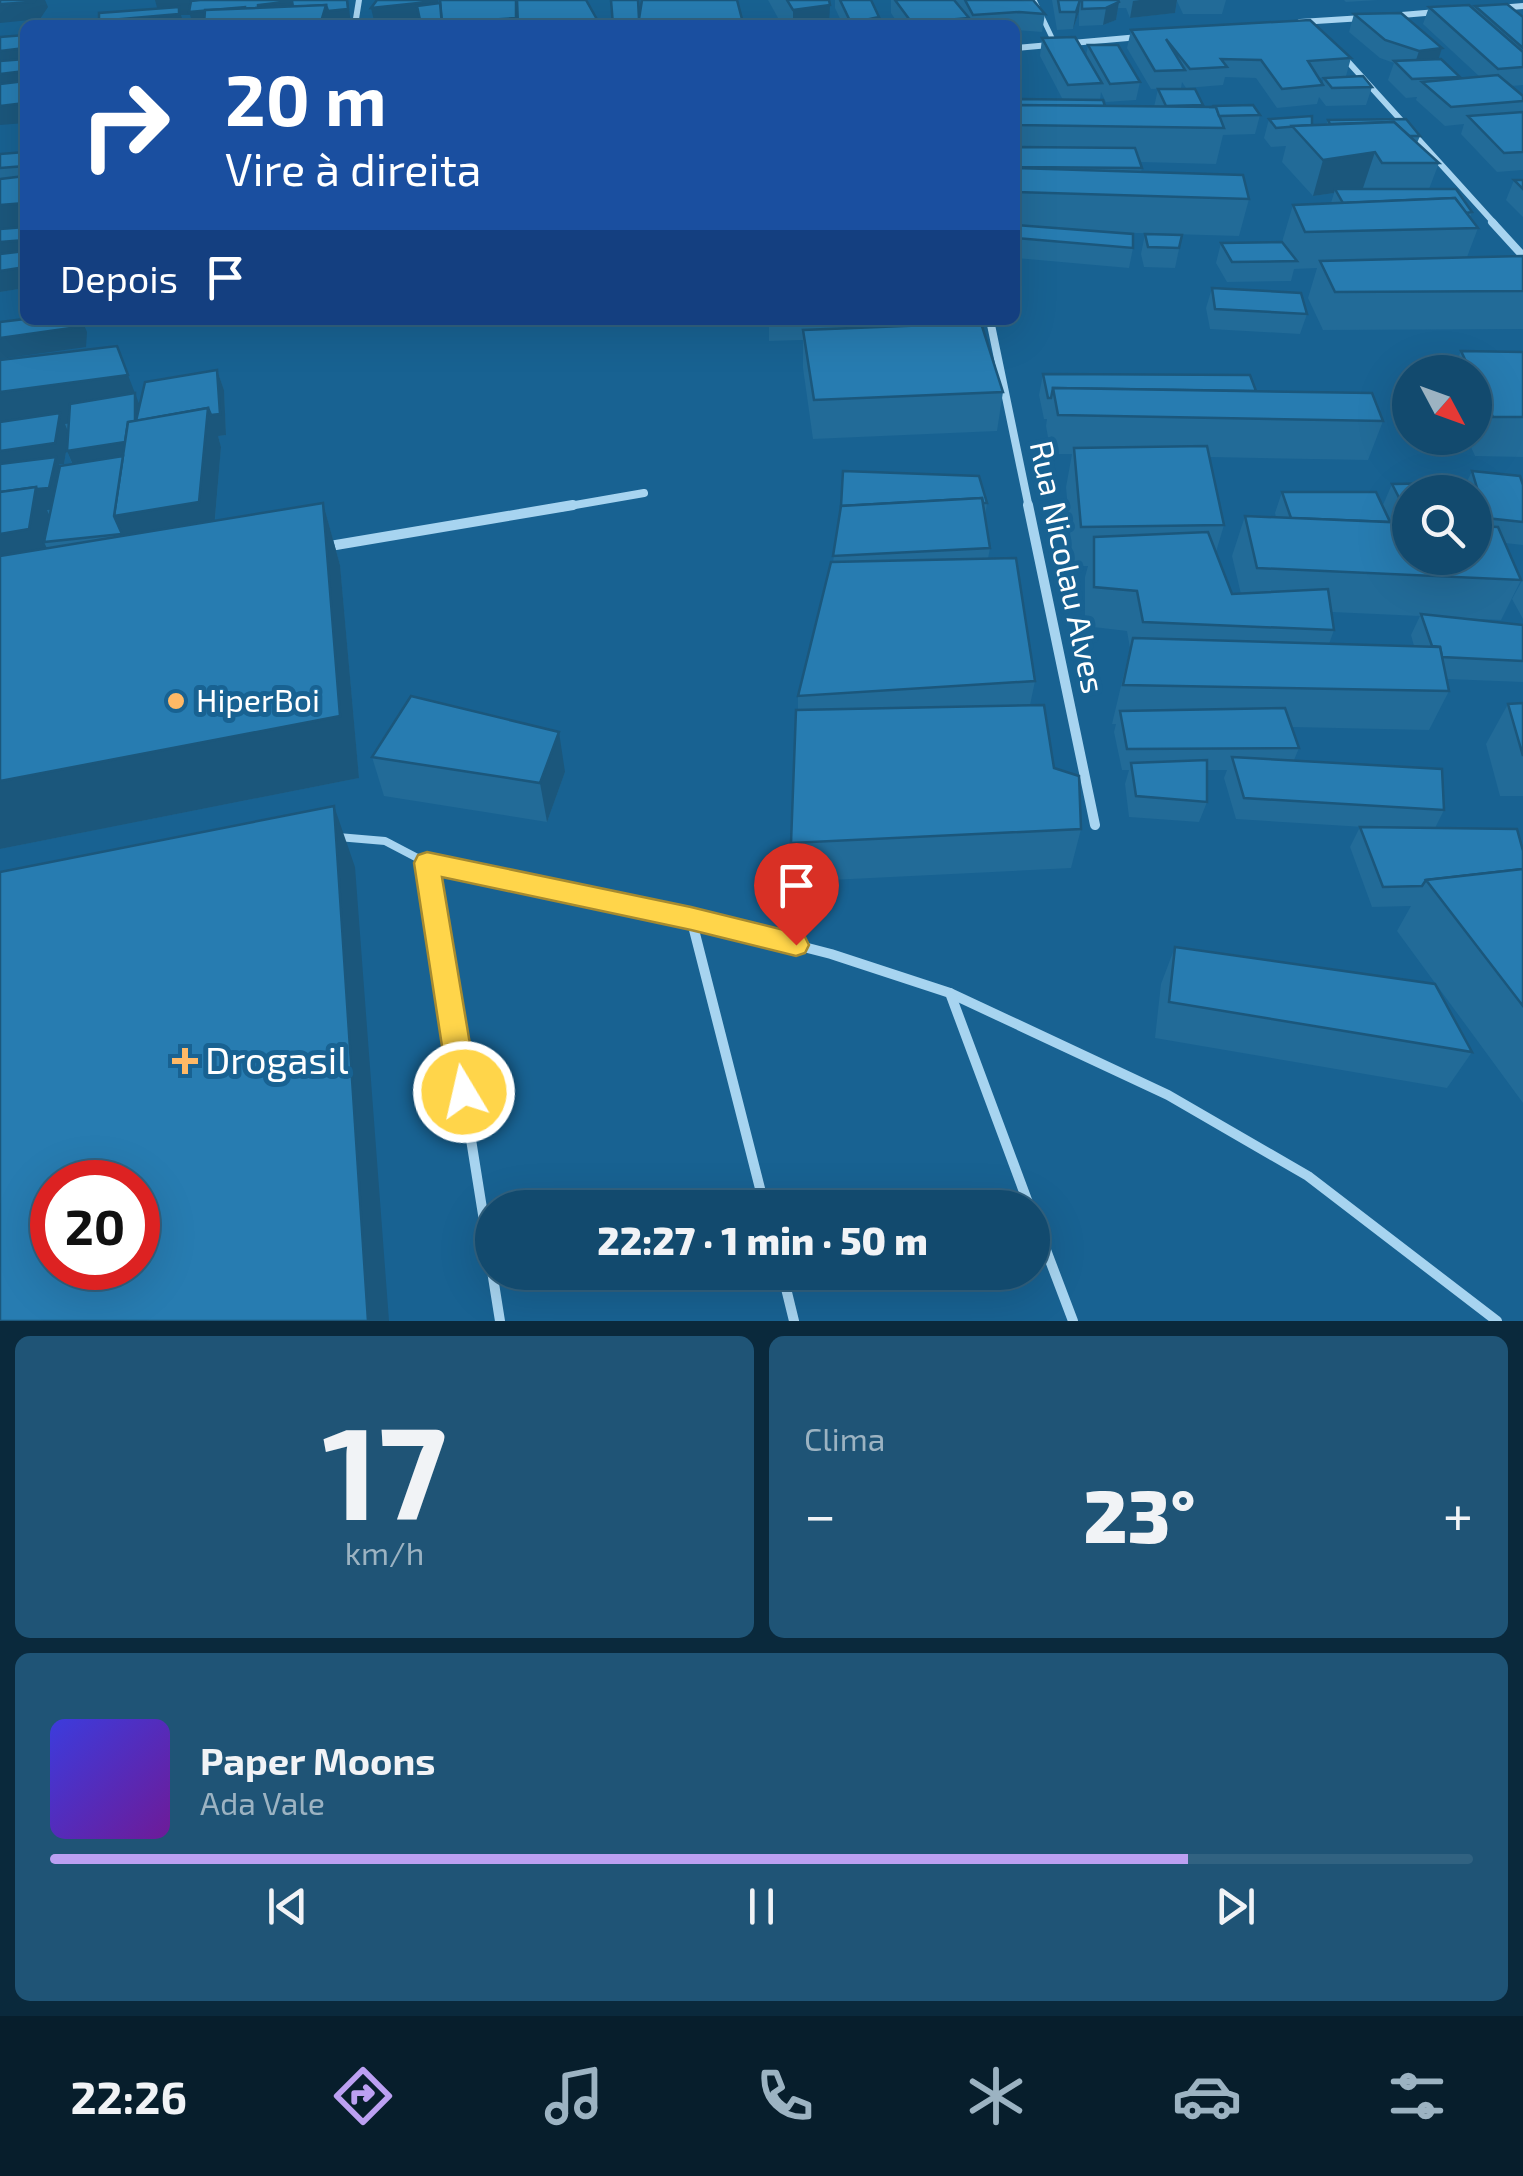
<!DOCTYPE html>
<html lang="pt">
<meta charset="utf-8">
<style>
body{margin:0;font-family:"Exo 2",sans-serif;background:#1f5476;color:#f1f3f6;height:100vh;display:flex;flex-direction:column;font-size:38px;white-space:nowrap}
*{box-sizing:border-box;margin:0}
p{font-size:32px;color:#9cb3c2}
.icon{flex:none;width:55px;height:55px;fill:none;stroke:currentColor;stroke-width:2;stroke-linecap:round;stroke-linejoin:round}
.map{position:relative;height:1321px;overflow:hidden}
.details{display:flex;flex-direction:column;gap:15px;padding:15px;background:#0a293c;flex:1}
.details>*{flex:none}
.top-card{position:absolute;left:20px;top:20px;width:1000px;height:305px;border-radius:15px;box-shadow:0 10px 40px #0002,0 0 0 2px #316281;background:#1a4fa0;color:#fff;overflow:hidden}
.needle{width:65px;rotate:131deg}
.controls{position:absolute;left:1392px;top:355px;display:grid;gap:20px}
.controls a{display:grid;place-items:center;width:100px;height:100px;border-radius:50%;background:#124a6e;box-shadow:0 10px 40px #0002,0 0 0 2px #316281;font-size:50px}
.speed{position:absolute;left:30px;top:1160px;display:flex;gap:20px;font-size:50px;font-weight:700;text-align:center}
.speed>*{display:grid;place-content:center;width:130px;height:130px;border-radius:50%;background:#124a6e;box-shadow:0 10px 40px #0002,0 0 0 2px #316281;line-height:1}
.speed .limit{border:15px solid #d22;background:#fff;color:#111}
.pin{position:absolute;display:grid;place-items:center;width:85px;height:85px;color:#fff;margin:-102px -42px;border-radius:50% 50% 50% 0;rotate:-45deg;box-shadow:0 0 10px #0007}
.pin .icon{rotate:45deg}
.me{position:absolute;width:110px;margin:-55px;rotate:351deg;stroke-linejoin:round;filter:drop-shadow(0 0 8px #0008)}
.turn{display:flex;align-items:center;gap:35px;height:210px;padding:0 40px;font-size:45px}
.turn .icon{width:130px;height:130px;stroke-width:2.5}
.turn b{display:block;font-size:70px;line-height:85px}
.then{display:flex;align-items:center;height:95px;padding:0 40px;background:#0003;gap:20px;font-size:38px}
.big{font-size:75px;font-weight:800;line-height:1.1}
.details .tile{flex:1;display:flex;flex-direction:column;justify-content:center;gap:15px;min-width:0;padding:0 35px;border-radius:15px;background:#1f5476}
.details .dial{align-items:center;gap:0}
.dial b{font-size:130px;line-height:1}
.song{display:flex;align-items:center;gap:30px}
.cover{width:120px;height:120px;border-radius:15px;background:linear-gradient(135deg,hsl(240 70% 55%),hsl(280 70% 35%))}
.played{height:10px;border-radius:5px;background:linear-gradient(90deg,#bca0f2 80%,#316281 80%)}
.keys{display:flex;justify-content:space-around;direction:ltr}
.heat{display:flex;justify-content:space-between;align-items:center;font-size:55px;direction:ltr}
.details .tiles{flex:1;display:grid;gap:15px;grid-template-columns:1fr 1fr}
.tile:last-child{grid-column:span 2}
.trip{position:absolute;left:475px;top:1190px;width:575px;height:100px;border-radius:50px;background:#124a6e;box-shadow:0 10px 40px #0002,0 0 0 2px #316281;font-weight:800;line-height:100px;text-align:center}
.menu{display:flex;height:160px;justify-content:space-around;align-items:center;background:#071e2c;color:#9cb3c2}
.menu .icon{width:70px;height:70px}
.menu .selected{color:#bca0f2}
.menu b{font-size:45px;color:#f1f3f6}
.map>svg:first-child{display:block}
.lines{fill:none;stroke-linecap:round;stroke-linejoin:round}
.lane-far2{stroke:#a7d4f0;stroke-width:5}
.lane-far1{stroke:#a7d4f0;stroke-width:8}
.lane{stroke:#a7d4f0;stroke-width:10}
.street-far2{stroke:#a7d4f0;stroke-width:6}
.street-far1{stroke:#a7d4f0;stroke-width:8}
.street{stroke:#a7d4f0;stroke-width:10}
.wall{fill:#226b98;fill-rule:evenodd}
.shaded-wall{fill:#1b577c}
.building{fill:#277cb1;stroke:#1b577c;stroke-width:2.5;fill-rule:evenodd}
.route{fill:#ffd54a;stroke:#a68a30;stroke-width:2.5}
.poi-dot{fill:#ffb966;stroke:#186292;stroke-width:4}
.labels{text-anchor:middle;stroke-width:10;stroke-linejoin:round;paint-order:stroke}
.street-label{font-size:32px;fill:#fff;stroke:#186292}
.poi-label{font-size:32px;fill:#fff;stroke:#186292;text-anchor:start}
.near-poi-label{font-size:38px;fill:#fff;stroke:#186292;text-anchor:start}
</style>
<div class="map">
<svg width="1523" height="1321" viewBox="0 0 1523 1321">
<rect width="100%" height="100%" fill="#186292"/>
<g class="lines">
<path class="lane-far2" d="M1034,0L1055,44"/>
<g class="lane-far1">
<path d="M338,837L385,841L427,863"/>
<path d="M428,867L427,863L445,867"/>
</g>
<g class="lane">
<path d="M427,864L500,1321"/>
<path d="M433,864L691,918L831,954L950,993L1168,1095L1308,1176L1497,1321"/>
<path d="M691,918L765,1208"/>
<path d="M950,993L1030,1208"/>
<path d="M1032,1213L1073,1321"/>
<path d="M782,1272L794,1321"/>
</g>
<g class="street-far2">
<path d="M1499,8L1523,6"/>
<path d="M1390,16L1437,12"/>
<path d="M1300,22L1363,18"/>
<path d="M355,25L359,0"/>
<path d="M1015,48L1139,37"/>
<path d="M1342,55L1495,224"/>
</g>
<g class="street-far1">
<path d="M1492,222L1523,256"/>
<path d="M990,320L1029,508"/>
<path d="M558,508L644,493"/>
</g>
<g class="street">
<path d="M1028,505L1095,825"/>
<path d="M324,547L573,505"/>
</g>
</g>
<g class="wall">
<path d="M377,0H438L439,3L599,25H420L419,21L375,25Z"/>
<path d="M768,0H829V25H782Z"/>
<path d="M835,0H871L879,25H843L835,8Z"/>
<path d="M891,0H1033L1045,14L1042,32L1015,30V25H899L891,13Z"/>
<path d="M1052,0H1226L1222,14H1183L1177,1L1175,13L1130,18L1126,8H1118L1116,20L1103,25L1079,26V12L1073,29L1057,30Z"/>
<path d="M1344,0H1378L1346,2Z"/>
<path d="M1475,6L1523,17V85L1511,86L1523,96V170L1497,172L1461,134L1464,124L1445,126L1416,100L1417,97L1406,98L1388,80L1394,63L1380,58L1349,32L1354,14L1442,48L1438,59L1460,77V78L1480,77L1423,24L1429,7L1473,9Z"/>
<path d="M1131,30L1351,58L1346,76L1318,78L1322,84L1324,78L1372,87L1366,105L1326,106L1319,97L1317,104L1277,108L1256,78L1225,77L1223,85L1186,88L1182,82L1181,88L1151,89L1127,48Z"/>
<path d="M1042,38L1086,56L1088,45L1140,82L1136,100L1106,102L1101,92L1100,100L1105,106L1154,107L1158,89L1203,105L1202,107L1260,115L1255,134L1223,135L1216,164L1140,162L1142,168L1141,172L1249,199L1239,236L1103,232L1133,248L1129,268L1015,258V73L1018,82L1016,99L1063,100L1040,56Z"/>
<path d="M1269,119L1312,125H1326L1328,120L1420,136L1417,143L1439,163L1429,189L1472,212L1470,217L1478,228L1467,257L1523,256V329L1323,330L1308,298L1317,268L1294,269L1291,281L1227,282L1216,263L1221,243L1282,242L1293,205L1331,203L1334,193L1313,196L1282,162L1286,146L1271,147L1264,138Z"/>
<path d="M25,152V288L0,292V154Z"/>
<path d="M1514,180H1523V217L1506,200Z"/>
<path d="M1145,234L1182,235L1175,268L1144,267L1141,254Z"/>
<path d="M1212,288L1307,314L1300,334L1210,329L1206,308Z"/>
<path d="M769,320H976L975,323L1003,392L997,431L813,439L803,368V340L769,341Z"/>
<path d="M1461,351L1523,352V457L1475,456L1467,438H1475V372H1452Z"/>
<path d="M0,360L140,406L217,370L224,390L226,435L218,436L221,447L215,520L323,503L340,565L359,778L0,849ZM67,447V451L72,464L60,466L59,464H64Z"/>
<path d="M1043,374L1256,391L1383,421L1368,460L1209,457L1224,525L1216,552L1232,594H1241L1232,556L1245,516L1276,517L1275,513L1282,492L1392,522L1383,505L1392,484L1410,492V558H1475V492H1462L1472,471L1523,485V545L1505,543L1521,580L1501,620L1458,618L1523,625V682L1447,679L1449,691L1429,730L1292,727L1299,748L1294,760L1444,810L1435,828L1523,851V1103L1397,931L1411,906L1372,907L1350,847L1360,827H1364L1236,819L1224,778L1227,770H1207V802L1199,822L1129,817L1125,784L1129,770H1122L1114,732L1116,724H1112L1130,648L1127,631L1085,626V577L1088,566H1073L1066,487L1072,454H1051L1046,426L1047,419H1044L1039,395ZM1332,612L1420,616L1411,635L1414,646L1329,644L1334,630Z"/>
<path d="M987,503L985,517L990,548L988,559L1035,681L1030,705L1054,768L1081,829L1071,868L790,882L796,710H798V696L833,562L841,506Z"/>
<path d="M1523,579V619L1512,599Z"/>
<path d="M1523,703V796H1500L1486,744L1508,704Z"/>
<path d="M372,757L565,772L547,822L384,796Z"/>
<path d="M1175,947L1472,1052L1447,1088L1155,1038L1161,984Z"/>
</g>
<g class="shaded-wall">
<path d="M35,0H45L48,7L40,19L0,23V4Z"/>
<path d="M155,0H237L258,5L290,2L326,5L348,0L351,25H193L190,15H181L184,25H101L99,21L159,15Z"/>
<path d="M438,0L440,18L375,25L371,8Z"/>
<path d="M1080,0L1079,12L1073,29L1076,12Z"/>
<path d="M1140,0H1177L1175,13L1130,18L1133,1Z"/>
<path d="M1119,2L1116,20L1103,25L1106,8Z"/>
<path d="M830,5L829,25H793V10Z"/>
<path d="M879,17V25H851V23Z"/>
<path d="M969,18L968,25H912V23Z"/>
<path d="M25,48V67L0,70V51Z"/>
<path d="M1442,48L1436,67L1413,69L1419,51Z"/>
<path d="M25,71V90L0,93V74Z"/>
<path d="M25,103V123L0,125V106Z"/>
<path d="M1375,152L1363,188L1337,192L1335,189L1334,193L1313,196L1323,160Z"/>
<path d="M25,203V260L0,263V205Z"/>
<path d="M25,267V288L0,292V271Z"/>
<path d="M78,320H82L87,332L86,347L0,359V338Z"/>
<path d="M217,370L224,390L226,435L218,436L221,447L213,541L130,555L114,516L76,472L67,451L135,415L65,424L69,434L64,464H59L65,478L59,509L47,510L54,526L44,542L50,555L0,576V392L128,375L143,414Z"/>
<path d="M323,503L340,565L359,778L0,849V781Z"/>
<path d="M559,732L565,772L547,822L540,783Z"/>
<path d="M334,806L355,867L389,1321H368Z"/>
</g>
<g class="building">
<path d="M0,0H35L34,2L0,4Z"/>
<path d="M200,0H347L348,9L328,11L326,5L293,7L292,1L258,5V8L245,9V7L189,12L191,1Z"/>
<path d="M377,0H437V1L371,8Z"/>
<path d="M440,0H516V18L442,23Z"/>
<path d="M517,0H586L599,23L585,25H518Z"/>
<path d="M611,0H638L639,19L642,0H737L743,23L696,25H613Z"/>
<path d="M787,0H829L830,5L793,10Z"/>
<path d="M840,0H871L879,17L851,23Z"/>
<path d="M895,0H954L969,18L912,23Z"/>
<path d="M965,0H1033L1045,14L1019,12L973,15Z"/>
<path d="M1058,0H1080L1076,12H1060Z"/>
<path d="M1082,0H1118L1119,2L1106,8L1082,9Z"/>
<path d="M440,3L442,25H421L417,6Z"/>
<path d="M1507,4L1523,17V48L1475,6Z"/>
<path d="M326,5L320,25H192L204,24L205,10Z"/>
<path d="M1469,5L1523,52V67L1498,69L1429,7Z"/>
<path d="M179,7V14L99,21V13Z"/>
<path d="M1401,13L1442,48L1419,51L1385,40L1354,14Z"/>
<path d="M1310,20L1351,58L1308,61L1323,85L1282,89L1261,60L1221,59L1227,67L1190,69L1166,39L1185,70L1155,71L1131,30Z"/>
<path d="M202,22L203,24L192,25H160Z"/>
<path d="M25,35V48L0,51V37Z"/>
<path d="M1075,37L1102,83L1068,85L1042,38Z"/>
<path d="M1088,45H1118L1140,82L1110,84Z"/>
<path d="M25,59V71L0,74V61Z"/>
<path d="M1441,59L1460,77L1412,79L1394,61Z"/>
<path d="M1498,75L1523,96V101L1451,107L1422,82Z"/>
<path d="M1363,76L1372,87L1332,88L1324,78Z"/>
<path d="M25,81V103L0,106V84Z"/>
<path d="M1158,89H1195L1203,105L1166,106Z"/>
<path d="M1015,99L1103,100L1105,106L1015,105Z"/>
<path d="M1015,105L1216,107L1224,128L1015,125Z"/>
<path d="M1253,105L1260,115L1219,116L1216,107H1212L1213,106Z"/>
<path d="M1523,112V152L1504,153L1468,116Z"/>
<path d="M1312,116V125L1276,128L1269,119Z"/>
<path d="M1406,119L1420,136H1409L1394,122L1330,124L1328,120Z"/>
<path d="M1394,122L1439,163H1382L1375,152L1323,160L1292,126Z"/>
<path d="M1015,147L1135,148L1142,168L1015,167Z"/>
<path d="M25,152V166L0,168V154Z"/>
<path d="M1015,168L1243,175L1249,199L1015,192Z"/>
<path d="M25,176V203L0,205V179Z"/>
<path d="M1514,180H1523V189Z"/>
<path d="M1335,189H1456L1472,212L1466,213L1455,198L1343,203Z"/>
<path d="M1455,198L1478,228L1305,232L1293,205Z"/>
<path d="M1015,225L1133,234V248L1015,238Z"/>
<path d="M25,227V240L0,242V229Z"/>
<path d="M1145,234L1182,235L1179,248L1148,247Z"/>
<path d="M1282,242L1297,261L1232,262L1221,243Z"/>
<path d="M25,251V267L0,271V254Z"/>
<path d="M1523,256V291L1335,292L1320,261Z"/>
<path d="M1212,288L1301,293L1307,314L1215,309Z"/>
<path d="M25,319V320H78V327L0,338V322Z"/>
<path d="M981,323L1003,392L814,400L803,330Z"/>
<path d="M117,346L128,375L0,392V360Z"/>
<path d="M1461,351L1523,352V417H1493L1475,380V372H1471Z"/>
<path d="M217,370L220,414L211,415L208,408L136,421L145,382Z"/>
<path d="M1043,374L1250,375L1256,391L1053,388L1051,398H1048Z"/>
<path d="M1053,388L1372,393L1383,421L1058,415Z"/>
<path d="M135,393V421L128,422L125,442L67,451L70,404Z"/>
<path d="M208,408L199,502L114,516L128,422Z"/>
<path d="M60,413L55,443L0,451V422Z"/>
<path d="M1207,446L1224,525L1081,527L1074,448Z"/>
<path d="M123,456L114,516L122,534L44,542L60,466Z"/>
<path d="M56,457L49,488L37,489L36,487L0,492V464Z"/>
<path d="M843,471L979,476L987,503H983L982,498L841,506Z"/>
<path d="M1472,471L1520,476L1523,485V522L1486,518Z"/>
<path d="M1453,483L1458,492H1410V519L1392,484Z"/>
<path d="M36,487L29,529L0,534V492Z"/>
<path d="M1282,492H1376L1390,522L1291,518Z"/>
<path d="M982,498L990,548L833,556L841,506Z"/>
<path d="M323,503L340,716L0,781V556Z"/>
<path d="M1245,516L1410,523V558H1475V526L1498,527L1521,580L1257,568Z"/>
<path d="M1208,532L1232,594L1328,589L1334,630L1143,622L1137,591L1094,587V537Z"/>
<path d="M1016,558L1035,681L798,696L831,562Z"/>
<path d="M1421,614L1523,625V661L1442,657L1440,647L1432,646Z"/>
<path d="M1133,638L1440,647L1449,691L1123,685Z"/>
<path d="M411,696L559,732L540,783L372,757Z"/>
<path d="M1523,703V756L1508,704Z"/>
<path d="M1044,705L1054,768L1079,776L1081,829L791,843L796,710Z"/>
<path d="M1285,708L1299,748L1127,749L1120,711Z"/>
<path d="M1232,757L1442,769L1444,810L1244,798Z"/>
<path d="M1207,760V802L1136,796L1131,763Z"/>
<path d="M334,806L368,1321H0V872ZM52,1182H138V1268H52Z"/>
<path d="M1360,827L1517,829L1523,851V869L1426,880L1422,886L1383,887Z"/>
<path d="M1523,869V1006L1426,880Z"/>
<path d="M1175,947L1435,984L1472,1052L1169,1002Z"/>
</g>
<path class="route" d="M427,852L691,907L796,933L805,937L809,945L805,953L796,956L691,930L442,877L478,1092L474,1101L464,1105L453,1101L449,1092L414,863L418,855Z"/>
<g class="poi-dot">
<circle cx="176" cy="701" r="10"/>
<path d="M180 1046h10v10h10v10h-10v10h-10v-10h-10v-10h10z"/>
</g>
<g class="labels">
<g class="street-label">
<text transform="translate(1067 567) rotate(78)" y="11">Rua Nicolau Alves</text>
</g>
<g class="poi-label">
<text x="196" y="712">HiperBoi</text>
</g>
<g class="near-poi-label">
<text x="205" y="1074">Drogasil</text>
</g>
</g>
</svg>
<div class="controls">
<a><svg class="needle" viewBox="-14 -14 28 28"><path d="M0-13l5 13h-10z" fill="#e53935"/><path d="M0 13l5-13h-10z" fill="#9cb3c2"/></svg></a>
<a><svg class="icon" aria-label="search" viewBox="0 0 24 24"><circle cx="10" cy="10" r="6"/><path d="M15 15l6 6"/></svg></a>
</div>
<div class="speed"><div class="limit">20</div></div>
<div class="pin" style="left:796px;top:945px;background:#d93025"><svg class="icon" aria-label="arrive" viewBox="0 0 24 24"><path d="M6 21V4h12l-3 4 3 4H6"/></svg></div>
<svg class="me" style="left:464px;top:1092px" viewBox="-20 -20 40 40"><circle r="17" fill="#ffd54a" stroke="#fff" stroke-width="3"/><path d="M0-11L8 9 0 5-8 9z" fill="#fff"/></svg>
<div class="trip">22:27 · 1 min · 50 m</div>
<div class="top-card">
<div class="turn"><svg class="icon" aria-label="right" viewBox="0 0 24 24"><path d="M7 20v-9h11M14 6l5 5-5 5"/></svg><div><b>20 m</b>Vire à direita</div></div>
<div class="then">Depois<svg class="icon" aria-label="arrive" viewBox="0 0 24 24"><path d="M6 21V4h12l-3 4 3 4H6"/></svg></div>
</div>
</div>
<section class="details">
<div class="tiles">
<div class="tile dial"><b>17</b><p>km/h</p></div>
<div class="tile"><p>Clima</p>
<div class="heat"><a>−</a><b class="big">23°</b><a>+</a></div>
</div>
<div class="tile">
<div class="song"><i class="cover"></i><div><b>Paper Moons</b><p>Ada Vale</p></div></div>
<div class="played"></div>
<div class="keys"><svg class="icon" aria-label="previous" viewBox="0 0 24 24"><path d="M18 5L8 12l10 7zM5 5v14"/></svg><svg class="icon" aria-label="pause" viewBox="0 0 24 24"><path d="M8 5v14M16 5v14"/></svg><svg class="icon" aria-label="next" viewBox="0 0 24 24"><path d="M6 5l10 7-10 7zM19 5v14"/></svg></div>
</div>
</div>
</section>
<nav class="menu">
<b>22:26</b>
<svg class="icon selected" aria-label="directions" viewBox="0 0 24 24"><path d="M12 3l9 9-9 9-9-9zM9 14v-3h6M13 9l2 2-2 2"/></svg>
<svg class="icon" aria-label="music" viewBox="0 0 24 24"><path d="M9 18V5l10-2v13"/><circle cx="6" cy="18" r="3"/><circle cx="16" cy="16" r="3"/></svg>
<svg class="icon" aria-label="phone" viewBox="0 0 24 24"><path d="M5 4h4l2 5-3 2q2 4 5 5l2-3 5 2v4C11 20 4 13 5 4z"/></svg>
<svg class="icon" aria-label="climate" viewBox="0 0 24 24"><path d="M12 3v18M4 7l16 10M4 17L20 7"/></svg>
<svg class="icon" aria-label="car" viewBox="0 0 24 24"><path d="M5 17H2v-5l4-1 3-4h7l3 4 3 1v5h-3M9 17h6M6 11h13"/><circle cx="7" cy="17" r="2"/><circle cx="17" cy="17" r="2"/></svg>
<svg class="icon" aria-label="filters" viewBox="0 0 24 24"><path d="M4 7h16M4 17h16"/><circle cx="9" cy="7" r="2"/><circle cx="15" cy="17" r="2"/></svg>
</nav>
